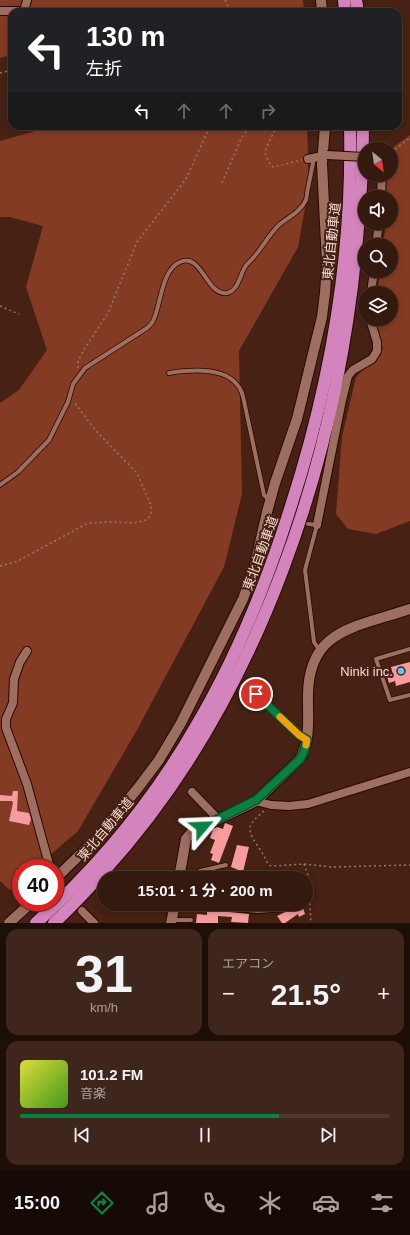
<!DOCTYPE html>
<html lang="ja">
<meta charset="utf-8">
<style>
body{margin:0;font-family:Helvetica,"Noto Sans JP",sans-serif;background:#3f261d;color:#f1f3f6;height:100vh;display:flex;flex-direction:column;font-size:15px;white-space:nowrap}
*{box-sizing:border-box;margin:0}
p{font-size:13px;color:#a9a09e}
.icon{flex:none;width:22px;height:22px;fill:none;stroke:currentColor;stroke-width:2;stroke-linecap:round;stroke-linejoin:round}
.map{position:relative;height:923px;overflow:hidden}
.sheet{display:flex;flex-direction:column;gap:6px;padding:6px;background:#1d0e08;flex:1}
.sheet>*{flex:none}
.top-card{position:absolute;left:8px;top:8px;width:394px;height:122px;border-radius:12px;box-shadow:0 2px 6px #0003,0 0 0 1px #4e382f;background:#202124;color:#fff;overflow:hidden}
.needle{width:26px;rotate:151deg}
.controls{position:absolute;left:358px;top:142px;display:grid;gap:8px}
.controls a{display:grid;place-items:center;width:40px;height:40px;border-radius:50%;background:#34190f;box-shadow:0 2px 6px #0003,0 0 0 1px #4e382f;font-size:20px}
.speed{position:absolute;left:12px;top:859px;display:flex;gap:8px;font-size:20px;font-weight:700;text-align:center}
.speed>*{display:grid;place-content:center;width:52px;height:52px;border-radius:50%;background:#34190f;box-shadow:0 2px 6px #0003,0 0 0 1px #4e382f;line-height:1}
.speed .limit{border:6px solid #d22;background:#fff;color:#111}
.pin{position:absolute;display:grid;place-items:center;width:34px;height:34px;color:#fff;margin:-17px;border:2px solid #fff;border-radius:50%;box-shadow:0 1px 4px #0007}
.me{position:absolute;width:44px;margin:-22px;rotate:64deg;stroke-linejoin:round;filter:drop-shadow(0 0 3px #0008)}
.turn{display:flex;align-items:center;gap:14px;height:84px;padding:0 12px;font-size:18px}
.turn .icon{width:52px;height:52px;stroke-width:2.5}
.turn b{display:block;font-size:28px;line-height:34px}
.lanes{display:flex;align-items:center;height:38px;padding:0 12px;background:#0003;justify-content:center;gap:20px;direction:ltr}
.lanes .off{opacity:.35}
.big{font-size:30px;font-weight:700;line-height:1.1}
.sheet .widget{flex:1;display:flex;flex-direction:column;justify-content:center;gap:6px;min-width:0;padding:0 14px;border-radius:12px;background:#3f261d}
.sheet .dial{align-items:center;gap:0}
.dial b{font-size:52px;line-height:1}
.song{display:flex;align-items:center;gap:12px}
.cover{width:48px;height:48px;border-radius:6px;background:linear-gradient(135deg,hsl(60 70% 55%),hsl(100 70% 35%))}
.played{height:4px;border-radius:2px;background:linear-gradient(90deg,#0b8043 70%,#4e382f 70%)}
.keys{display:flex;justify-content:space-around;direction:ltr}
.heat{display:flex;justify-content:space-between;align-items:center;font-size:22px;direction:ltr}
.sheet .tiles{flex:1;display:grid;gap:6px;grid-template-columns:1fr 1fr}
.widget:last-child{grid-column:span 2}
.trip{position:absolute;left:97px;top:871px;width:216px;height:40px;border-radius:20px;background:#34190f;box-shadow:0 2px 6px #0003,0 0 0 1px #4e382f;font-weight:700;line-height:40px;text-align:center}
.dock{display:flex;height:64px;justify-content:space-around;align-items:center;background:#150a06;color:#a9a09e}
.dock .icon{width:28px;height:28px}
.dock .on{color:#0b8043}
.dock b{font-size:18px;color:#f1f3f6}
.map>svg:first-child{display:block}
.forest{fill:#843b23}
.building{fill:#f69c9e}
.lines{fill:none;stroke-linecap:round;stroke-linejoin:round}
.minor-tunnel{stroke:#613d31;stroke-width:8;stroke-dasharray:8 4;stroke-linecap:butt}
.service-casing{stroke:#2b0800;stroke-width:5.5}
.minor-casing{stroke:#2b0800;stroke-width:10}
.tertiary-casing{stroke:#2b0800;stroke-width:12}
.motorway-casing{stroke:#2b0800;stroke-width:14}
.path{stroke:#97776c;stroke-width:1.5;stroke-dasharray:2 3;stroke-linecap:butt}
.service{stroke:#9c6f60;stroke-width:4}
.minor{stroke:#9c6f60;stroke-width:8}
.tertiary{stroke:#9c6f60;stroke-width:10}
.motorway{stroke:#d484bc;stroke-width:12}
.minor-bridge-casing{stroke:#2b0800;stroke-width:10;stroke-linecap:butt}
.minor-bridge{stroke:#9c6f60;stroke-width:8}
.route-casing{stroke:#07532c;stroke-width:10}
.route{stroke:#0b8043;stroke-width:7}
.slow{stroke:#f59e0b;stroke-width:7}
.poi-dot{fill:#5ac8e6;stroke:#462114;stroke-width:1.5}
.labels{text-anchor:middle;stroke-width:4;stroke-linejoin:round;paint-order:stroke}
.street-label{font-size:13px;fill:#f7ddd5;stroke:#462114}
.poi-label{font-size:13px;fill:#f7ddd5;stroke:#462114;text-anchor:end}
</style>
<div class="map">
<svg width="410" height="923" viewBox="0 0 410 923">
<rect width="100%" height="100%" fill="#462114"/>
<g class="forest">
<path d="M0,0H303L304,12H12V55L0,58Z"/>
<path d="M53,126H307L309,186L298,247L239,351L242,494L224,567L137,730L78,831L35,868H21V880L10,890L0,881V403L19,390L47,350L26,287L43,226L10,217H0V141Z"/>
<path d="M410,135V521L376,534L348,529L336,514L342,437L356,377L383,349L376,319H391V293H377L380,271H391V245H383L386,223H391V197H386L385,175H391V149Z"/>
</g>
<g class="building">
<path d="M410,662V682L396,686L395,681L389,683L387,676L393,675L391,667Z"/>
<path d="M13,791H18L17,811L29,813L31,819L29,825L9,821L13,803L12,801H0V795L12,796Z"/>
<path d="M225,823L233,826L219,863L211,860L213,854L210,853L215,840L210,838L213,829L217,827L223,829Z"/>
<path d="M237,845L249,847L243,872L231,867Z"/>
<path d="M206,873L223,874V878H205Z"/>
<path d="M302,905L305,914L299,917L298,914L285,923H282L277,916L283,913L288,911L291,907L292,908Z"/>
<path d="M207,910L249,914L248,923L231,922L232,917L218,916V923H196L197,914L207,915Z"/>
</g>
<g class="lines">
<path class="minor-tunnel" d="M58,885L70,898"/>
<g class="service-casing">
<g id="service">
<path d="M169,373C190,370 225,366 239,387C242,391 243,396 244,401L264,495L269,500"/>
<path d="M0,485L18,472L49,440L68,402L73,384L85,368L147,328C149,326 152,324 153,321C161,306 161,270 180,262C202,252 206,296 227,293C238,291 240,275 245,267C247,263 251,261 253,258C263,247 269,234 280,224C289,217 301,211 306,200C307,196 307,192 308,188C310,178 312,168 314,158"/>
<path d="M308,524L317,525L305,570L314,642L320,651"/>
<path d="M410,649L376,659L390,700L410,695"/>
<path d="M182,878L200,871L226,865"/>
<path d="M171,920H191"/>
</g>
</g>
<g class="minor-casing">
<g id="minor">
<path d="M0,11H24L27,0"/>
<path d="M308,159L327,155"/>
<path d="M381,197L382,175"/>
<path d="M376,245L379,223"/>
<path d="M371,293L374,271"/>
<path d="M317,525L342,400L348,376L353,370L372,359L377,351V342L370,319"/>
<path d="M27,651L20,662L14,679L13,703L6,719V728L27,784L50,868"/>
<path d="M256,694L299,735L307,740"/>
<path d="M192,792L218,819"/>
<path d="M256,801L271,805L289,806L308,804L410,772"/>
<path d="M174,905L197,904L258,909L285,907"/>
<path d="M82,911L94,923"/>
</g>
</g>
<g class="tertiary-casing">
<g id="tertiary">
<path d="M321,0L322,12"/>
<path d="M179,878L186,839L192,832L256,801L300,759C310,741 308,722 308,703C305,629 354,628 410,609"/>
<path d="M55,879L96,839L138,788L159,760L181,723L243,599L254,569L267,512L275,483L297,419L322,317L325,293L327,263L322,164L325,126"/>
<path d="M9,923L32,902"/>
<path d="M171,923L175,904"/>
</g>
</g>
<g class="motorway-casing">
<g id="motorway">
<path d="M344,0L345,12"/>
<path d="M356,0L358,12"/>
<path d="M36,923C98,867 153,801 195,728C236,659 266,585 290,509C330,386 353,256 350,126"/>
<path d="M54,923C71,907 87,890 103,872C259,701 340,455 358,227C361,194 363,160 363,126"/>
</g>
</g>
<g class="path">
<path d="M225,0L229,8V12"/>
<path d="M0,73L12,70"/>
<path d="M277,126L266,148L265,154L271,166L274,167L302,160"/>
<path d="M391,152L410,138"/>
<path d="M222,183L241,139L250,126"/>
<path d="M0,306L19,314"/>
<path d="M78,368V361L84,350L108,313L137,242L186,179L210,126"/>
<path d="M0,566L16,562L88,523L112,522L134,523L146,520L151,515V505L137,473L96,431L74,402"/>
<path d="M264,811C249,824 245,827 257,845C261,851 265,857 268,864L271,866L304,864L332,867L410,865"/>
<path d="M304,864L308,875L311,923"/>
</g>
<use href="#service" class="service"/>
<use href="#minor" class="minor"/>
<use href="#tertiary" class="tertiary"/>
<use href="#motorway" class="motorway"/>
<g class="minor-bridge-casing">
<path id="minor-bridge" d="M327,155L365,157"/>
</g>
<use href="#minor-bridge" class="minor-bridge"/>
</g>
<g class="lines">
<g class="route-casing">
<path id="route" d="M202,827L256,800L300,759L304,752L307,740L299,735L256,694"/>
</g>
<use href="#route" class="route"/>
<path class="slow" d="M280,717L299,735L307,740L306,745"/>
</g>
<circle class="poi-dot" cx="401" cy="671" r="4"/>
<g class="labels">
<g class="street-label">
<text transform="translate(331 241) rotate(-84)" y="5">東北自動車道</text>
<text transform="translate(260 553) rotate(-70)" y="5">東北自動車道</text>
<text transform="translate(105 829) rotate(-50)" y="5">東北自動車道</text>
</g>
<g class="poi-label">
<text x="393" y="676">Ninki inc.</text>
</g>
</g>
</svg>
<div class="controls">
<a><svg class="needle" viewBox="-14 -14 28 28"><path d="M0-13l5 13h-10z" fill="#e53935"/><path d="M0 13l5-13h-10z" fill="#a9a09e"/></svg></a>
<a><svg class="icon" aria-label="sound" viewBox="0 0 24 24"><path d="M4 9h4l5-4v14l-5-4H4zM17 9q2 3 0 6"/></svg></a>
<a><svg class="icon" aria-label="search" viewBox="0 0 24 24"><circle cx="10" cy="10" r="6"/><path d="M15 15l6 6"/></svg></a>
<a><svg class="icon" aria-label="layers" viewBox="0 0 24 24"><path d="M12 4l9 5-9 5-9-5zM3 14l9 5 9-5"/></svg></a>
</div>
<div class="speed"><div class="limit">40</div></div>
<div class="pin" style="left:256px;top:694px;background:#d93025"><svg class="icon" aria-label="arrive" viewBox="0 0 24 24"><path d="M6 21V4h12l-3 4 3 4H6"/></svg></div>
<svg class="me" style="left:202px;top:827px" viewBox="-20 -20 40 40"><path d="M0-17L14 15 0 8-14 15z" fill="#0b8043" stroke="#fff" stroke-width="4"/></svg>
<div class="trip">15:01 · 1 分 · 200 m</div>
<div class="top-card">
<div class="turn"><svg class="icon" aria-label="left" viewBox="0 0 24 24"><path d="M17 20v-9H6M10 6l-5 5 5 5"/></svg><div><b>130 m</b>左折</div></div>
<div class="lanes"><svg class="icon" aria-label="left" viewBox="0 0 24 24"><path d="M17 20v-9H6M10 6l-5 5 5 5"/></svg><svg class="icon off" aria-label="ahead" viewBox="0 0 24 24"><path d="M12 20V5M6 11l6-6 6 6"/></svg><svg class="icon off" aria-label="ahead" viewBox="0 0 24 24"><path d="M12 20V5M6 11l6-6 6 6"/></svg><svg class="icon off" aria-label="right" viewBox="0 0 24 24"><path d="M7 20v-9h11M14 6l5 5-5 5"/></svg></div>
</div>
</div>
<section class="sheet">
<div class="tiles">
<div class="widget dial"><b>31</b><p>km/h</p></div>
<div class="widget"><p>エアコン</p>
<div class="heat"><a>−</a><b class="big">21.5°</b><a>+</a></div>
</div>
<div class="widget">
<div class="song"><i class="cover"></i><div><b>101.2 FM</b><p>音楽</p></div></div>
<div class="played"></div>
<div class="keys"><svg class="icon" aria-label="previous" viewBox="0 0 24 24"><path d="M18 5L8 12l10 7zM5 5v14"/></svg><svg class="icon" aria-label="pause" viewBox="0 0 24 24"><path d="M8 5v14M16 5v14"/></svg><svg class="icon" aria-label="next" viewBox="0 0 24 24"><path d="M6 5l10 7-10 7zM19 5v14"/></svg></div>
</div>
</div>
</section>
<nav class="dock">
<b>15:00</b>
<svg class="icon on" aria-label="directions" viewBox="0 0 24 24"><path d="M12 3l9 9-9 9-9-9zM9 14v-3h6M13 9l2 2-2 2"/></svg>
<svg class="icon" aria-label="music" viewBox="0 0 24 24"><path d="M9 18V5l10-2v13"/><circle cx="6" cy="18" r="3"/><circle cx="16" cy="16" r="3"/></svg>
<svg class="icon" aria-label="phone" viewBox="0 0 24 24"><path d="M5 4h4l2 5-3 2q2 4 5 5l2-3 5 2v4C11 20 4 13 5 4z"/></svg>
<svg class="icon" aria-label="climate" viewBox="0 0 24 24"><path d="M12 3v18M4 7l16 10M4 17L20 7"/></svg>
<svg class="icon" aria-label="car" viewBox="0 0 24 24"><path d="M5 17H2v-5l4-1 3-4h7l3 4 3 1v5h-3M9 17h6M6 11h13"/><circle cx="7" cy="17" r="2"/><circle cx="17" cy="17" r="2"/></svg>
<svg class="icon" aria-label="filters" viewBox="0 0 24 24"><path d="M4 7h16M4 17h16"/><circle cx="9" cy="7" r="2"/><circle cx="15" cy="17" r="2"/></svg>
</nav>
